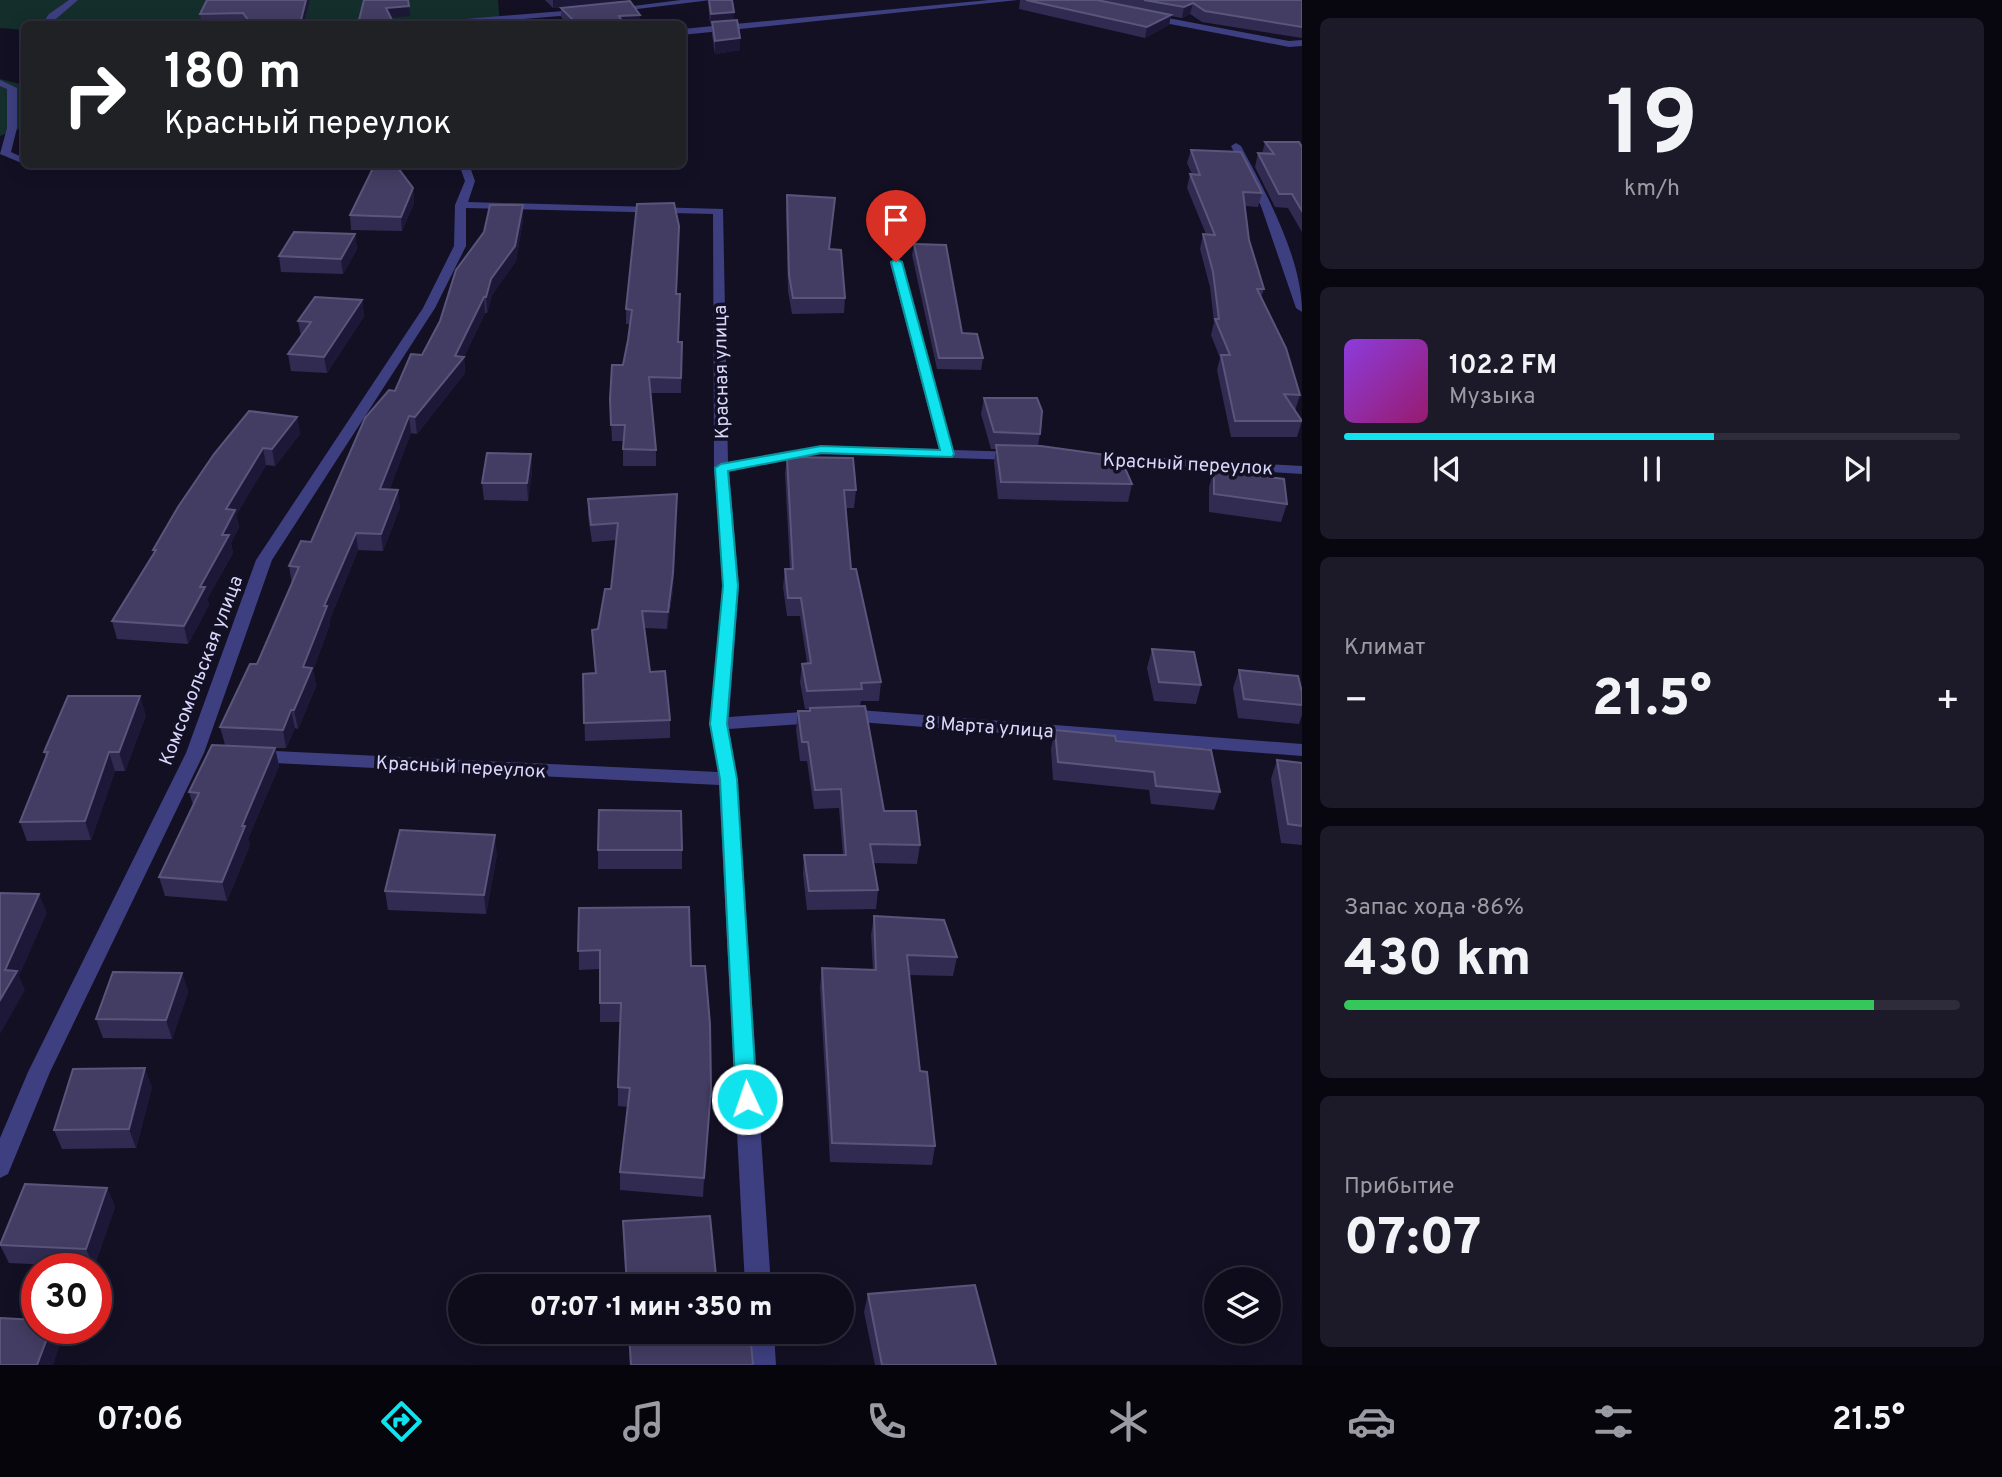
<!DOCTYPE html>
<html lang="ru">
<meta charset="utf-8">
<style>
body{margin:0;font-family:Overpass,sans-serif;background:#1c1a28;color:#f1f3f6;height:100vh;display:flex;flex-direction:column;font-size:26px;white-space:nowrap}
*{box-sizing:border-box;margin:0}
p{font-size:23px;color:#9b9ba3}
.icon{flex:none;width:38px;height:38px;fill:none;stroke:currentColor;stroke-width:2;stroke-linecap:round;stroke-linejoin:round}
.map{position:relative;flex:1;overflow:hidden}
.details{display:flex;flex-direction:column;gap:18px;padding:18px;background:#08070f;width:700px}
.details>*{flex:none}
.top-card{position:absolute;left:21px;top:21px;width:665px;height:147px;border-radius:10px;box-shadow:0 4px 18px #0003,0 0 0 2px #2e2c3a;background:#202124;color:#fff;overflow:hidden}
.controls{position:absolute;left:1204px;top:1267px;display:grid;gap:14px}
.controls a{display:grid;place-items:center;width:77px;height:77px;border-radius:50%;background:#0e0c1b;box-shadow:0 4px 18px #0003,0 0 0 2px #2e2c3a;font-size:35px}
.speed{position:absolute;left:21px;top:1253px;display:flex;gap:14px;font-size:35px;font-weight:700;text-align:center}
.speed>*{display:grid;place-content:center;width:91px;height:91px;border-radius:50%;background:#0e0c1b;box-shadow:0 4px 18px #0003,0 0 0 2px #2e2c3a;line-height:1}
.speed .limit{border:10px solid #d22;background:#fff;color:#111}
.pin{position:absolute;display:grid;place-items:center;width:60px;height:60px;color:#fff;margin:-72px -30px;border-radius:50% 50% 50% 0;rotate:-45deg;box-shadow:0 0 7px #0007}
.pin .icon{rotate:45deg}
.me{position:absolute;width:77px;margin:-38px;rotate:357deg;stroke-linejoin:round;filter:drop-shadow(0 0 5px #0008)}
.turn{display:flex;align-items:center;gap:24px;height:147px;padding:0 28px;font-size:32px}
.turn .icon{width:91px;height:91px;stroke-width:2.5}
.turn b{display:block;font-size:49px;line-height:60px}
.big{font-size:52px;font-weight:800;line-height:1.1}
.details .widget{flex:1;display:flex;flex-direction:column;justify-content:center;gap:10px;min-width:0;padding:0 24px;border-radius:10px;background:#1c1a28}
.details .dial{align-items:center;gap:0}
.dial b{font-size:91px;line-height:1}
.song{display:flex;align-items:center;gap:21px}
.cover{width:84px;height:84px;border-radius:10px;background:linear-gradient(135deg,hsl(270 70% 55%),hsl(320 70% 35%))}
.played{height:7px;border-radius:4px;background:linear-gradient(90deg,#10e2ee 60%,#2e2c3a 60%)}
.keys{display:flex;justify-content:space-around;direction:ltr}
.heat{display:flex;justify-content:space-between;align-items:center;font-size:38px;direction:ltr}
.charge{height:10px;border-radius:5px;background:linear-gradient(90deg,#34c759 86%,#2e2c3a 0)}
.trip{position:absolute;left:448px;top:1274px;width:406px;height:70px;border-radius:35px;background:#0e0c1b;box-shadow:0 4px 18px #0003,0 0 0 2px #2e2c3a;font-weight:800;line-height:70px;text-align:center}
.dock{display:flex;height:112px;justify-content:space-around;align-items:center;background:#06050b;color:#9b9ba3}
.dock .icon{width:49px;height:49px}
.dock .on{color:#10e2ee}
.dock b{font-size:32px;color:#f1f3f6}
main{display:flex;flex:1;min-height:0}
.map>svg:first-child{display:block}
.green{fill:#142e2c}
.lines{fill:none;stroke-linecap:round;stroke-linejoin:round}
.street{fill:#3e3f80;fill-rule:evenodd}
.wall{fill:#312b51}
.shaded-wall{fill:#1d1837}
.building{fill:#433d63;stroke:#5a557b;stroke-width:2}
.route{fill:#10e2ee;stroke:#0a939b;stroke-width:2}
.labels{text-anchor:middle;stroke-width:7;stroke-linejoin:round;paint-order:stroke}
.street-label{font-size:19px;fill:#d9d6fc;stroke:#131024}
</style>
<main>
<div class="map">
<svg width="1302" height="1365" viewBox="0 0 1302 1365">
<rect width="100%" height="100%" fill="#131024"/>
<g class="green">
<path d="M0,0H498L500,24H24V30L0,28Z"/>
<path d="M0,79L24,85V127L0,136Z"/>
</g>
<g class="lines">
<g class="street">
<path d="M69,0H78L50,24H42L49,14Z"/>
<path d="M681,0H711L613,12L609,9Z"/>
<path d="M989,0H1019L682,35V29Z"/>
<path d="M588,9L585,14L464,24H437L441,21Z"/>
<path d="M1147,14L1289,41L1302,40V46L1289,47L1144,19Z"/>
<path d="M0,80L17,88V128L11,152L24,158V164L0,154L7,128V89L0,86Z"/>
<path d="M1236,143L1241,146C1266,193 1302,258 1302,312L1296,308L1261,206L1231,146Z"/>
<path d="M27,164H193L188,167H32Z"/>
<path d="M459,164H469L475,181L468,202L723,209L728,462L821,446L939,449L890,263L896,259L902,263L953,450L1017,452L1024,456L1017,460L821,454L729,471L739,586L729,717L846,709L1302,744V756L846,721L729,729L737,779L771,1286H745L719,785L253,762L246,760L244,756L246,752L253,750L718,772L710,724L723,586L714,468L713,214L466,208V246L435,308L272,560L204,753L50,1072L8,1174L0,1178V1138L28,1072L186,753L256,560L423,308L454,246L455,205L465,181Z"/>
<path d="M1097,454L1302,466V474L1092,461L1090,458L1092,455Z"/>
<path d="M748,1332H774L776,1365H750Z"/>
</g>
</g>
<g class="wall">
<path d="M310,0L304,24H246L245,23L202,24L200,14Z"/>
<path d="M545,0H623V2L640,24H568L561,17V8L600,4L553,8Z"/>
<path d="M708,0H732L734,20L740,50L715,54L712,35V24H710Z"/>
<path d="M1020,0H1302V38L1202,22L1190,14L1182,18L1171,16L1169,25L1145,38L1019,9Z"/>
<path d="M1265,142L1302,147V232L1288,208L1275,207L1255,167L1258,153L1262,154Z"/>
<path d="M1191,150L1262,193L1258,207L1245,206L1249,240L1264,289L1261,297L1300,395L1295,411L1302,421L1297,437H1231L1217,370L1220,358L1211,335L1214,322L1210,287L1200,249L1203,234H1206L1187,188L1190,174H1192L1187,163Z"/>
<path d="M413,188L414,203L402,231L351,230L350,215Z"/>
<path d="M787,195L830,249L845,298L844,313L792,314L788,291L786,210Z"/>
<path d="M523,205V220L516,261L492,295L487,313H485L464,357L465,373L417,434L411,433L389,490L400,507L383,551L358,550L330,619V624L313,670L316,686L298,729L295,728L286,748H275L279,766L248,839L250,845L227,901L165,896L159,877L193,805L189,792L225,745L220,727L257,664L292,584L289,566L311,542L395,391L422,355Z"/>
<path d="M355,234L357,249L343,274L281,272L279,256Z"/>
<path d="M914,244L962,333L983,358L981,370L937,369L912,255Z"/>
<path d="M676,294L679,342H682L681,393H651L656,450V466H623V441H612L610,399L623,365L630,324H626V309Z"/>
<path d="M362,300L364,316L327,373L291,371L288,354L301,336L298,321Z"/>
<path d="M984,398L1040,434L1038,446L1132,484L1128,502L998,499L994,462L996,449H991L981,414Z"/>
<path d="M297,417L300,434L275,466L266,465L236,515L239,527L231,543L233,553L207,599L209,605L188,644L117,639L112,621L154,553L153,550Z"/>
<path d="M531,454L532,471L528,501L484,500L482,483Z"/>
<path d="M787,457L856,490L854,508H846L851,569L881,682L879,701H861L860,706L884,811L920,845L917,864L873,863L878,890L876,909L807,910L803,874L804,855H843L839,808L814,809L807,761H800L796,730L798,711H809L810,709H805L800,682L802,664L807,663L800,616H787L783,587L785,569H790L785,474Z"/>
<path d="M1214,470L1287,504L1281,522L1209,512V487Z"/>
<path d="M677,494L673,590L667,629L645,628L650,672L670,720V738L585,741L583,674L595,673L592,630L598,629L611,589L616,540L592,542L588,516V499Z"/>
<path d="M1152,649L1201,685L1196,704L1154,701L1147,668Z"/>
<path d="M1239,670L1302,692V715L1299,724L1238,718L1233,688Z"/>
<path d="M146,715L125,771H115L91,840L27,841L20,822L46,758L44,752Z"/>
<path d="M1055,730L1116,741L1220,792L1214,810L1151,804L1149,790L1053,780L1051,749Z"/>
<path d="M1277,760L1302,763V845L1281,843L1271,779Z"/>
<rect x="598" y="850" width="84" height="19"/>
<path d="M497,854L486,914L388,910L385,891Z"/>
<path d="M579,908L691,966L711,1089L703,1197L620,1190V1172L628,1107L618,1106V1087L620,1022H600V969L579,970Z"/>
<path d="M874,916L957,957L953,976L909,975L920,1071L935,1146L932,1165L830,1162L820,987L822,968L873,970L871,935Z"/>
<path d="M182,973L188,992L172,1039L103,1038L96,1019Z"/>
<path d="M152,1087L136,1148L62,1149L54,1130Z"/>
<path d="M107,1188L115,1207L94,1267L9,1263L0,1245Z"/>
<path d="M623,1221L717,1286H626Z"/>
<path d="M868,1294L996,1365H875L864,1312Z"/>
<path d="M628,1332H750L753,1365H630Z"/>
</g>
<g class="shaded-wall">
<path d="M306,0H310L304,24H300Z"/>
<path d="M553,0H623V2L553,8Z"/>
<path d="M1193,3L1190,14L1182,18L1184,7Z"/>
<path d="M409,6L410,16L387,18L386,8Z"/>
<path d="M734,12V21L710,24L711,14Z"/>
<path d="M640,15V24H619V16Z"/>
<path d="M1171,15L1169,25L1145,38L1147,27Z"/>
<path d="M740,38V50L715,54V41Z"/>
<path d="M413,188L414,203L402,231L401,217Z"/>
<path d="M523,205V220L516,261L492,295L487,313L486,297L491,279Z"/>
<path d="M355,234L357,249L343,274L341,259Z"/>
<path d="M484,297L485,313L464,357L465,373L417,434L415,417L455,356Z"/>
<path d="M362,300L364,316L327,373L324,357Z"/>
<path d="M409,416L411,433L383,507L380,489Z"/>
<path d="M297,417L300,434L275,466L272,449Z"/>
<path d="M263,448L266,465L236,515L239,527L231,543L233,553L207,599L209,605L188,644L184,626L222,535L226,509Z"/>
<path d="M531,454L532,471L528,501L527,483Z"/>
<path d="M398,490L400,507L383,551L381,534Z"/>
<path d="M677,494L673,590L667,629L668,612Z"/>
<path d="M356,533L358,550L330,619V624L313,670L316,686L298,729L294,710L303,667L324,606Z"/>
<path d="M140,696L146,715L125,771L119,752Z"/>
<path d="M291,710L295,728L286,748L283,730Z"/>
<path d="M275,748L279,766L248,839L250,845L227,901L222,882L242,826Z"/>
<path d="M109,752L115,771L91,840L85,821Z"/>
<path d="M495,835L497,854L486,914L484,895Z"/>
<path d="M39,894L47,913L19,976L25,990L0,1034V1000L5,970Z"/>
<path d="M182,973L188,992L172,1039L166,1020Z"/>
<path d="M145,1068L152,1087L136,1148L129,1129Z"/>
<path d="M711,1089L710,1108L703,1197L704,1178Z"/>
<path d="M107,1188L115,1207L94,1267L86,1249Z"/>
<path d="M51,1328H57L62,1339L53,1365H37Z"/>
</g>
<g class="building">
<path d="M207,0H306L300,24H251L243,13L200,14Z"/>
<path d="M364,0H408L409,6L386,8L394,24H358Z"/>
<path d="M709,0H732L734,12L711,14Z"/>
<path d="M1026,0H1097L1171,15L1147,27Z"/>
<path d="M1144,0H1302V27L1205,11L1193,3L1184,7Z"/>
<path d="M630,1L640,15L619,16L624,24H577L561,8Z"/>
<path d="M737,20L740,38L715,41L712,22Z"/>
<path d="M1265,142H1299L1302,147V211L1292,194H1279L1258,153L1274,154Z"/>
<path d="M1191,150L1241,152L1262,193L1243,192L1249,240L1264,289H1257L1286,348L1300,395L1284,394L1302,421H1235L1221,355H1230L1215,319H1219L1213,272L1203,234L1215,235L1190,174L1200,175Z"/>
<path d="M375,164H395L413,188L401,217L350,215Z"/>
<path d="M787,195L835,198L829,249L841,250L845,298H793L789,275Z"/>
<path d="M674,203L679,226L676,294H680L678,342H682L681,378L649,377L656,450L623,449L625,425H611L610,399L612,365H623L628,340L632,310L626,309L637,204Z"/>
<path d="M490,205H523L515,246L491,279L486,297H484L455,356L464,357L415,417L409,416L380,489L398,490L381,534L356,533L324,606H327L303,667L312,668L294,710H291L283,730L220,727L250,664H257L299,567L289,566L301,541L311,542L365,418L389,390L395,391L411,354L422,355L440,321L456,270L484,232Z"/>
<path d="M294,232L355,234L341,259L279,256Z"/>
<path d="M914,244L946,245L962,333L977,334L983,358H939Z"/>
<path d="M315,297L362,300L324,357L288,354L311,322L298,321Z"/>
<path d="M984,398H1037L1042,411L1040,434L994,432Z"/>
<path d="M249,411L297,417L272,449L263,448L226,509L235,510L222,535H229L200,587H205L184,626L112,621L156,550H153L178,507L214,454Z"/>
<path d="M996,445L1041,446L1120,457L1132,484L1001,482Z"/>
<path d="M487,453L531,454L527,483H482Z"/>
<path d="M787,457L853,458L856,490H844L851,569H856L881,682L861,683L862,689L807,691L802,664L811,663L801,598H788L785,569H793Z"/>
<path d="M1214,470L1284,479L1287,504L1214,494Z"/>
<path d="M677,494L673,573L668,612L642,611L650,672L665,671L670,720L584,723L583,674L596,673L592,630L598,629L605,589H611L618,523L591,525L588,499Z"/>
<path d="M1152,649L1194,652L1201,685L1159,682Z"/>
<path d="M1239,670L1298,676L1302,692V705L1244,699Z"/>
<path d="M68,696H140L119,752H109L85,821L20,822L48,752H44Z"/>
<path d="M865,706L884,811H916L920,845L870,844L878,890L809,891L804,855H846L841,789L815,790L808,742H802L798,711H810V708Z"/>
<path d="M1055,730L1115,736L1116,741L1211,750L1220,792L1156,786L1154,772L1058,762Z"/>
<path d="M212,745L275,748L242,826H245L222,882L159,877L199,793L189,792Z"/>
<path d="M1277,760L1302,763V826L1288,824Z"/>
<path d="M599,810L681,811L682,850H598Z"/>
<path d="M400,830L495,835L484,895L385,891Z"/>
<path d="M0,893L39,894L5,970L17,971L0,1000Z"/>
<path d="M689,907L691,966H705L710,1024L711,1089L704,1178L620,1172L630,1088L618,1087L621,1003H600V950L578,951L579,908Z"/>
<path d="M874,916L944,920L957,957L907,955L920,1071L927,1072L935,1146L832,1143L822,968L876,970Z"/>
<path d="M113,972L182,973L166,1020L96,1019Z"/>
<path d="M145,1068L129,1129L54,1130L73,1069Z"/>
<path d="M25,1184L107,1188L86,1249L0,1245Z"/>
<path d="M710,1216L717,1286H627L623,1221Z"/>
<path d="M975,1285L996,1365H882L868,1294Z"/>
<path d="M0,1318L37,1320V1328H51L37,1365H0Z"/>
<path d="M629,1332H750L753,1365H631Z"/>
</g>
<path class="route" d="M896,259L902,262L954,454L952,457L821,453L728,471L738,586L727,724L737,779L757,1099L754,1105L747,1108L739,1105L736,1099L720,779L710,724L723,586L715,468L721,464L821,446L940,450L891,262Z"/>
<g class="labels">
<g class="street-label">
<text transform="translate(720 372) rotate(-91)" y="7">Красная улица</text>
<text transform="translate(1188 463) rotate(3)" y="7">Красный переулок</text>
<text transform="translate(200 670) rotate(-69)" y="7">Комсомольская улица</text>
<text transform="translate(989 726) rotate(4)" y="7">8 Марта улица</text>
<text transform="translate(461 766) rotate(3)" y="7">Красный переулок</text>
</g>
</g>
</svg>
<div class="controls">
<a><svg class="icon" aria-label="layers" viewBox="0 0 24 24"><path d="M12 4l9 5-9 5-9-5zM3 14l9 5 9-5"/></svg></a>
</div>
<div class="speed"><div class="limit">30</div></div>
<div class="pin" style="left:896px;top:262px;background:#d93025"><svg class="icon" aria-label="arrive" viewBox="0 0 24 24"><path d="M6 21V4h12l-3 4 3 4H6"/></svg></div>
<svg class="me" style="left:747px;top:1099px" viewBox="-20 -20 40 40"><circle r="17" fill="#10e2ee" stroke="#fff" stroke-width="3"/><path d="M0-11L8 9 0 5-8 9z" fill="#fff"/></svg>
<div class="trip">07:07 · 1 мин · 350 m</div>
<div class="top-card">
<div class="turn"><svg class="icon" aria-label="right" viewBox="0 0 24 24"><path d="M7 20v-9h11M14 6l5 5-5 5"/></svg><div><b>180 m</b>Красный переулок</div></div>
</div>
</div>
<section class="details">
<div class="widget dial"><b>19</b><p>km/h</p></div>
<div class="widget">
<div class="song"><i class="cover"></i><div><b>102.2 FM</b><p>Музыка</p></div></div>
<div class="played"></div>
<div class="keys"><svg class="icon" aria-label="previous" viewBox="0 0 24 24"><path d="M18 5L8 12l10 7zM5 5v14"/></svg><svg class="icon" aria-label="pause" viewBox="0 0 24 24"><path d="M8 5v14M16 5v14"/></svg><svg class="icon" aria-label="next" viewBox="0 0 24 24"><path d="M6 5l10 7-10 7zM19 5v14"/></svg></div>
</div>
<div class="widget"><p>Климат</p>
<div class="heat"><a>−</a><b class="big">21.5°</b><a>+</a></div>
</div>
<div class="widget"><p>Запас хода · 86%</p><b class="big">430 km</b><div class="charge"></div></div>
<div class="widget"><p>Прибытие</p><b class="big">07:07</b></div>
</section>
</main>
<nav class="dock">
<b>07:06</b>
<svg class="icon on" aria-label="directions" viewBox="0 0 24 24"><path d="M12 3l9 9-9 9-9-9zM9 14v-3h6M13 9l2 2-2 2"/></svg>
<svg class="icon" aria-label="music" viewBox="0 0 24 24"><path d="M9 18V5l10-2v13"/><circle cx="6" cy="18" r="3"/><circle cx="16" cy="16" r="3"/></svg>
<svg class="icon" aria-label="phone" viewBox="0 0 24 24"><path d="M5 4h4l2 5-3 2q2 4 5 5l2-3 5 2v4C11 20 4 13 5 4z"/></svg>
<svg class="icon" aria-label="climate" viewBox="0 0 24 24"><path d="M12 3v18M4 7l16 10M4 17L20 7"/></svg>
<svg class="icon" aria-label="car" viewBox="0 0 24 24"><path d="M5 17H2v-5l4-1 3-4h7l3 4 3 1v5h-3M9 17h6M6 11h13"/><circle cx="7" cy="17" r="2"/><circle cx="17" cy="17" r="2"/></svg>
<svg class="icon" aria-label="filters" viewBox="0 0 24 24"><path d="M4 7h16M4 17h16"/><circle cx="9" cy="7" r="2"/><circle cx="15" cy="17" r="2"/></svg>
<b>21.5°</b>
</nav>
